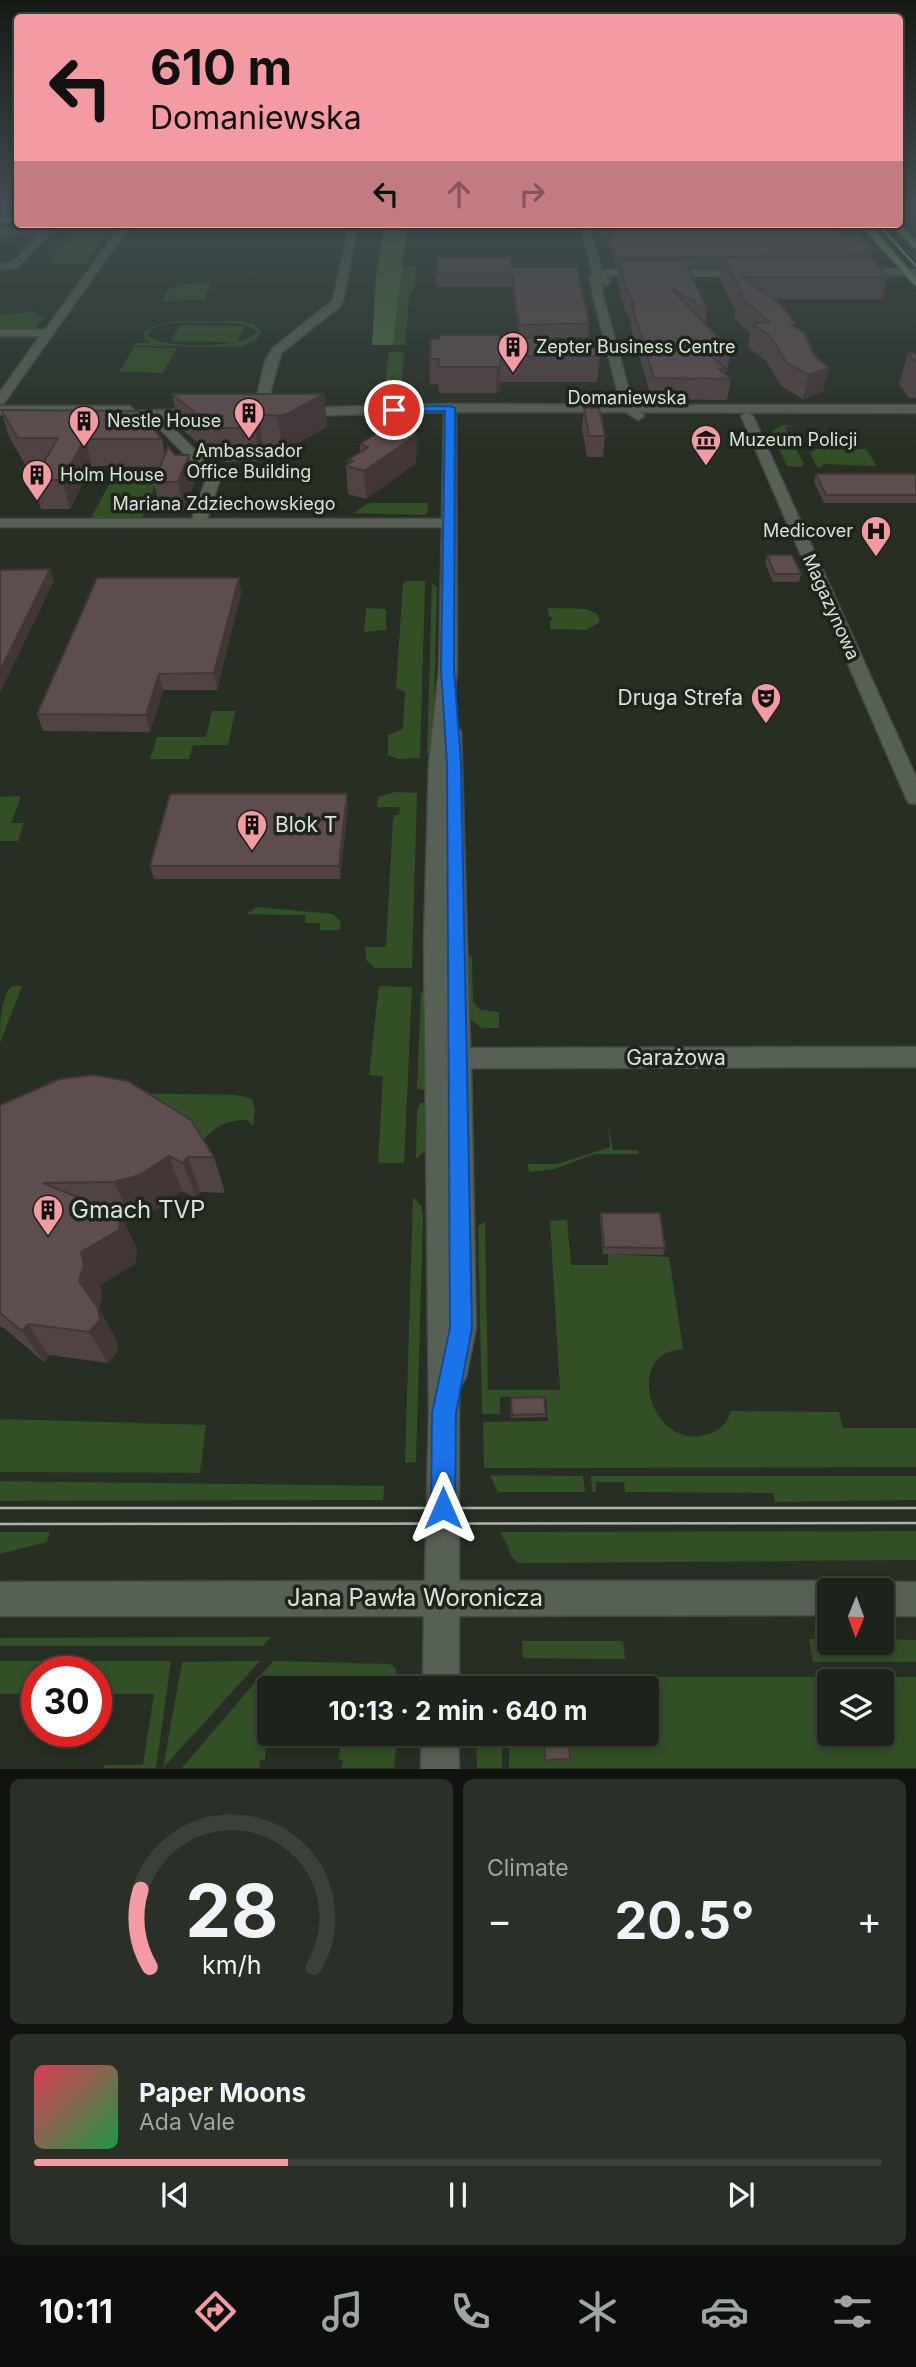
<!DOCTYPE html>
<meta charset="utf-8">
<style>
body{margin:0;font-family:Inter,sans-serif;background:#2a2f28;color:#f1f3f6;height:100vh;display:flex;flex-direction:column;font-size:26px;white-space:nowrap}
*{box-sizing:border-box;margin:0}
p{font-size:23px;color:#a0a4a3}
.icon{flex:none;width:38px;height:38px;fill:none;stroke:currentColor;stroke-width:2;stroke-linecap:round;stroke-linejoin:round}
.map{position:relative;height:1769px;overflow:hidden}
.drawer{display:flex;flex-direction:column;gap:10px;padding:10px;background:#10130f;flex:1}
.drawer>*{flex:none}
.top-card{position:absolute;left:14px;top:14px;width:889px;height:214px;border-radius:7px;box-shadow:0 4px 10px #0003,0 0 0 2px #3b403a;background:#f49aa3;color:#111;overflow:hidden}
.needle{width:46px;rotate:181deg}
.tools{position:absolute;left:817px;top:1578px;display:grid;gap:14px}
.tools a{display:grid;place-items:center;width:77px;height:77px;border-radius:7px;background:#1d231b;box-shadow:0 4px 10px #0003,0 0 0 2px #3b403a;font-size:35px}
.speed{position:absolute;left:21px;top:1656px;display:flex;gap:14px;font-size:35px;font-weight:700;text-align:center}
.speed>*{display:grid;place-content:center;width:91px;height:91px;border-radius:50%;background:#1d231b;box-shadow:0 4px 10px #0003,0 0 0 2px #3b403a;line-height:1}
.speed .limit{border:10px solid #d22;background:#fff;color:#111}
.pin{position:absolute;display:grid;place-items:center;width:60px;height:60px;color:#fff;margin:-30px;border:4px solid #fff;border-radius:50%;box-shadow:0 2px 7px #0007}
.me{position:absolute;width:77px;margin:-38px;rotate:0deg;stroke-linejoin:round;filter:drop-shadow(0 0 5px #0008)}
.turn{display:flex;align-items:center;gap:24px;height:147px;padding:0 21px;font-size:32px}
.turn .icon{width:91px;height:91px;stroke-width:2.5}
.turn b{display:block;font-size:49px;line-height:60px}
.lanes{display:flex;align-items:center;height:66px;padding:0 21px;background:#0003;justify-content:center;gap:35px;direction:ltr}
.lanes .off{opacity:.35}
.big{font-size:52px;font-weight:700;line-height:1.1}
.drawer .card{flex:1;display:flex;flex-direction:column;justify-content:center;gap:10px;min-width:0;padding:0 24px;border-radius:10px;background:#2a2f28}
.drawer .dial{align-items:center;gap:0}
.dial svg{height:182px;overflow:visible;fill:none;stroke:#3b403a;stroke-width:7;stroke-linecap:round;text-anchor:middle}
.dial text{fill:#f1f3f6;stroke:none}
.song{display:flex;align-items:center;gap:21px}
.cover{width:84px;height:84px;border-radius:10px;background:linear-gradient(135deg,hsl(350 70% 55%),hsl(140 70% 35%))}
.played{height:7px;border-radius:4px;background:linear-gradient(90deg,#f49aa3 30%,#3b403a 30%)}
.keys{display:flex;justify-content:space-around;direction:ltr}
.heat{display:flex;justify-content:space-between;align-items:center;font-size:38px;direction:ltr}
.drawer .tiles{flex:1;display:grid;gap:10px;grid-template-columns:1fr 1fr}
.card:last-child{grid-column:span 2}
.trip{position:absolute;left:257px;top:1676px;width:402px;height:70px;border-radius:7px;background:#1d231b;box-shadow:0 4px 10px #0003,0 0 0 2px #3b403a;font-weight:700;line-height:70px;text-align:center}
.dock{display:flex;height:112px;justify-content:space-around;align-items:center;background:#0c0e0b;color:#a0a4a3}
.dock .icon{width:49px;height:49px}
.dock .on{color:#f49aa3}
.dock b{font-size:32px;color:#f1f3f6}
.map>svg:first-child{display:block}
.green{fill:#324f26;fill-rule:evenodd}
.forest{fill:#466838}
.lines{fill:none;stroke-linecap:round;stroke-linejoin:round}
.minor-casing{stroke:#454b42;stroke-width:3}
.major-casing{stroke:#454b42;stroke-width:3}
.minor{fill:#576054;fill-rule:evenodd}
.major{fill:#759568;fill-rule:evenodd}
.tram-far1{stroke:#afb4ac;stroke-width:2}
.tram{stroke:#afb4ac;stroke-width:2.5}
.wall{fill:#514243}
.shaded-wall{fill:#423637}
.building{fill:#5e4d4e;stroke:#423637;stroke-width:2}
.route{fill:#1a73e8;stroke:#114b97;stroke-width:2}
.labels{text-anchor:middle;stroke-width:7;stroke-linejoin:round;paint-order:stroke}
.far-poi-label{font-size:18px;fill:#dbe0d9;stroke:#1e251b;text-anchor:start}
.far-street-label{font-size:18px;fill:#dbe0d9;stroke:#1e251b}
.poi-label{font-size:21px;fill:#dbe0d9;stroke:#1e251b;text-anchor:end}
.street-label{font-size:21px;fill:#dbe0d9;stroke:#1e251b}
.near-poi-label{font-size:24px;fill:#dbe0d9;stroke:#1e251b;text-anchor:start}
.near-street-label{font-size:24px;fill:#dbe0d9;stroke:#1e251b}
</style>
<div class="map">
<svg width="916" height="1769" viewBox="0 0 916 1769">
<rect width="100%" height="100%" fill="#272f24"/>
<g class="green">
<path d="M73,233H108L85,264H47Z"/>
<path d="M401,266H416L414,292H410L405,345H393Z"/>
<path d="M210,283L205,300L162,301L167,290L181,284Z"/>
<path d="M38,311L35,316H45L34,330L0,331V315Z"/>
<path d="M241,321L255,325L262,331L257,339L241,347L133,346L135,343H150L144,338V332L157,325L176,321ZM180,323C198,323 246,318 257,332C247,349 162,349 148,336C152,324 169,323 180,323Z"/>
<path d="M180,325L244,326L237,342L171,341Z"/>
<path d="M134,347L177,348L163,373L119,372Z"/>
<path d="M389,352H404L401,399H383Z"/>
<path d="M783,425L795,426L785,427L790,437L778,438L783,450L795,447L804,464L802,467L787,466L771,432Z"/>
<path d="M816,449H866L877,466L823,464L821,468L817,467L810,453Z"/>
<path d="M112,479H158L142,518H91Z"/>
<path d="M369,503H428L427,513L423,515L353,513Z"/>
<path d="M406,581H425L420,758L398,759L388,755V735L403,729L405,692L396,688L403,584Z"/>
<path d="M432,583L437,588L433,747L427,754Z"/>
<path d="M366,608L386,609V630L364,632Z"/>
<path d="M548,608L586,609L597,614L600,622L586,630L550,629V622L553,618L549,616Z"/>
<path d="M212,711H235L228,745H193L189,759H150L157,737H206Z"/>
<path d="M395,792L417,793L412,968H375L366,960L365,947H386L393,819L395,815H399L400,807H377L378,797Z"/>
<path d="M21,796L11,823H24L18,841H0V797Z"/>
<path d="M257,907L333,914L341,922L340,930H320V923H305L306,915L246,914Z"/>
<path d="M467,954L472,957L473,1002L481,1010L499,1012V1028H482L469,1018Z"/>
<path d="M12,986H22L0,1043C0,1025 0,997 12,986Z"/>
<path d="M379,986L412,987L404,1163H378L383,1076L369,1075Z"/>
<path d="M421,991L425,996L429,1091L417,1089Z"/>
<path d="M115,1093L236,1095L252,1099L255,1110L253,1126L247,1120C228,1119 210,1128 201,1145Z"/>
<path d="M429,1102L428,1148L416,1159L417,1109L421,1103Z"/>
<path d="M608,1123L613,1150H637L639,1154H595L554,1169L529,1172L528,1164H557L610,1147Z"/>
<path d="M413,1197L421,1206L423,1216L416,1462L405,1463Z"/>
<path d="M567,1220L571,1265H608V1254L669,1257L683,1349C622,1353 651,1449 705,1435C719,1432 727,1424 731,1411L839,1412L843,1428H916V1467L484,1468L483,1422L548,1421L546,1397H500V1414H482L478,1226L485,1221L488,1390H560L550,1221Z"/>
<path d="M0,1419L206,1425L200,1473L0,1472Z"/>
<path d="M490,1475L583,1476L585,1492H498Z"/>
<path d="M591,1476H916V1500L775,1502L773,1493L625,1492L624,1482H596V1492H592Z"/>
<path d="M0,1481L384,1486L383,1500L0,1501Z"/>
<path d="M916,1531V1560L518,1563L510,1555L509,1548L500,1532Z"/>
<path d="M0,1532H50L47,1542L0,1554Z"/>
<path d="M271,1637L263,1646H0V1638Z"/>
<path d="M809,1639H829L830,1643H882V1639L916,1640V1662H813Z"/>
<path d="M522,1641H623L625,1659L523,1658Z"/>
<path d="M0,1661H171L156,1768H104L105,1765H143L154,1694H96V1671H37V1694H0Z"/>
<path d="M260,1661L163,1768L182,1662Z"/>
<path d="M273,1661L390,1664L395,1668L402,1689H270L265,1760H260L259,1768H182Z"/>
<path d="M509,1677H916V1768H509V1734H648V1689H509ZM830,1682H882V1734H830Z"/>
<path d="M341,1734H398L394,1768H342L343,1760H339Z"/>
<path d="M476,1734H502V1768H477Z"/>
</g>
<path class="forest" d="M385,224H407L393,345H372L376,275Z"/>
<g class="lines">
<g class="minor-casing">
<g id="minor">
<path d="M132,224H143L124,234L4,403L0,404V392L40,336H0V330H45L118,230Z"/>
<path d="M350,224H358L343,300L339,307L281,353L265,412L255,415L253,412L265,362L272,349L333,300Z"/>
<path d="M580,224H588L602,270H750L755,273L750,276H606L611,282L606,285L601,282L603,296L633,405H916V413L641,412L644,416L638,420L626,412H456L457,670L451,727L458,728L461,732L470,1048L916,1047V1067L471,1068L476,1328L466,1377L459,1389V1581H830L842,1586L844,1591H830V1615L459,1616V1689H423L424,1616H0V1582L425,1581L429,1413L424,942L429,764L439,670L442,527H0V519H192L207,477L156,425L154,422L158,417L113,419L109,418L108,414H0V406H129L135,411L208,409V415L171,417L167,422L221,476L207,519H442L444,412L299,416L293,412L299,408L450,404L621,405L593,296L590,278L593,273Z"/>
<path d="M0,229H47L51,232L18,267L0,270V264L12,263L39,235H0Z"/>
<path d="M855,269H916V275L852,274L850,272Z"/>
<path d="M747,412L753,416L916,777V804L909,803L906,798L741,416Z"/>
<path d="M882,1582H916V1616H882V1591H868L870,1587Z"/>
<path d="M422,1734H458L459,1769H421Z"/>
</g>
</g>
<g class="major-casing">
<g id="major">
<path d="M18,216V222L0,223V217Z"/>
<path d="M860,224H869L916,278V287Z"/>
<path d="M891,224H900L916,242V250Z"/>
</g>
</g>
<use href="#minor" class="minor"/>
<use href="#major" class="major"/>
<path class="tram-far1" d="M878,224L916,266"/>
<g class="tram">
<path d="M0,1508H916"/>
<path d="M0,1524L916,1523"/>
</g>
</g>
<g class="wall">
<path d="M591,224H832L840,233L872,251L871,256L888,277L882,299H773L814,355L829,368L823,392L803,399L781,386L766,361L748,347L750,333L734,318L735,310L719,278L721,267H688L707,309L705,324L731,351L727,371H726L725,374L731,379L727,400L652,399L630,326L631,321L624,308L617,280L618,267H616L606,236L594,234Z"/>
<path d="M512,267L589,323L588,337L540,338L600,356L597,382H500L499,392L496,393H439L438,384H430V359L500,341L531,338H519L512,287H436V274Z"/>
<path d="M908,353H916V398H909L899,384Z"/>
<path d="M172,394H324L327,427L292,446L282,449L263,447L259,461L225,462L223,449L203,447L179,427Z"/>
<path d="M584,408L605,436L603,457H587L582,428Z"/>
<path d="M1,410L162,439L165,455H189L194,483L184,511H160L154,482L160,467L92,466L70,509H41L33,480L41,466H26L9,437Z"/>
<path d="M417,442L416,463L366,499L348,494L346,466L348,464V460L360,452V444Z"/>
<path d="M816,474H916V503H824L814,482Z"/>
<path d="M767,555L801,574L799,582H773L765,563Z"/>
<path d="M239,578L241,593L217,690H163L150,732L43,731L37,714Z"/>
<path d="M348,807L340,879H154L150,866Z"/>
<path d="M0,1105L214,1157L225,1193L200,1192L196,1198L182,1191L155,1210L130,1217H121L137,1249L135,1264L100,1285L102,1296L99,1309L116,1339L118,1351L108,1363L49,1355L44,1362L5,1329L0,1326Z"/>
<path d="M601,1213L665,1248L663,1255L603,1254L600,1220Z"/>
<path d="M510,1401L546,1414L545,1417L511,1418Z"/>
<path d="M544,1734H569V1761H545Z"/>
</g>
<g class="shaded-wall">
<path d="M501,356L499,392L496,393L497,367Z"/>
<path d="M829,368L823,392L803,399L808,375Z"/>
<path d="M324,394L327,427L292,446L282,449L278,416Z"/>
<path d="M259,414L263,447L259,461L255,428Z"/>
<path d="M416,415L417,442L416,463L366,499L364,471Z"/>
<path d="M85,439L92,466L70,509L62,480Z"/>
<path d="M189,455L194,483L184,511L178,482Z"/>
<path d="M50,569L54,581L0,693V671Z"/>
<path d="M239,578L241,593L217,690L214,673Z"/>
<path d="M159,674L163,690L150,732L146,715Z"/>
<path d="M347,794L348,807L340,879L339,866Z"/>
<path d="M169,1156L182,1191L155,1210L130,1217L114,1182Z"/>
<path d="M188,1157L200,1192L196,1198L183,1163Z"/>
<path d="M121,1215L137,1249L135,1264L100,1285L102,1296L99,1309L116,1339L118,1351L108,1363L89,1332L79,1281L81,1252Z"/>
<path d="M28,1324L49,1355L44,1362L22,1331Z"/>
</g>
<g class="building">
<path d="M594,224H832L840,233H858L872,251L847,252L853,256L616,258L607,227L595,226Z"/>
<path d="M871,256L888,277H742L781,305L796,324L791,325L804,332L814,355L829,368L808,375L786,362L771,337L752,324L769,322L738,295L743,294L723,257Z"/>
<path d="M437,257H511L512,267H577L589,323L519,325L512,274H436Z"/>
<path d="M621,260H685L707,309L671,288L731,351L704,350L726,369H719L731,379L654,378L632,306H635L626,289L619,262Z"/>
<path d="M439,335H499L500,341L538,337L559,341H596L600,356H501L500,366L497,367H438L439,359H430L431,339H439Z"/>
<path d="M908,353H916V363Z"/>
<path d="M172,394H324L289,413L278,416L259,414L255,428H219L223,416L197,414Z"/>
<path d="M584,408H599L605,436H589Z"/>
<path d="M1,410L139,411L162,439H85L62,480H33L58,438H18Z"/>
<path d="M397,415H416L415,436L364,471L346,466L353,461L348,460L368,447L360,444L380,431Z"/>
<path d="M168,447L175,455H189L178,482H154Z"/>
<path d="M816,474H916V495H826Z"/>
<path d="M767,555H792L801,574H775Z"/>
<path d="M50,569L0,671V570Z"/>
<path d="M97,578H239L214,673L159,674L146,715L37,714Z"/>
<path d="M170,794H347L339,866H150Z"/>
<path d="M94,1075L128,1081L191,1120L214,1157H188L183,1163L169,1156L140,1175L114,1182L43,1183L121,1215L119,1230L81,1252L84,1264L79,1281L98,1308L100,1320L89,1332L28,1324L22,1331L0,1313V1105L60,1079Z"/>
<path d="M601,1213H660L665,1248L604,1247Z"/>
<path d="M544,1397L546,1414L512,1415L511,1398Z"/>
<path d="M544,1734H569L570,1759L545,1760Z"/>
</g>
<linearGradient id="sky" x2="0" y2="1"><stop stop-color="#151a14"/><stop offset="0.45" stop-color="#414d50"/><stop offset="1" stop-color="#414d50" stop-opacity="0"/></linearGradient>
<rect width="916" height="453" fill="url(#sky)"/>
<path class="route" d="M450,406L455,408L454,670L461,764L472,1328L456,1413L455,1508L452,1517L443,1521L434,1517L431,1508L432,1413L450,1328L447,764L441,670L445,411L394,412L389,410L394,407Z"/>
<defs>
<g id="building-pin" transform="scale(1.575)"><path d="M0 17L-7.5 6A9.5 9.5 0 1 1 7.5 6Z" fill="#f49aa3" stroke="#1e251b"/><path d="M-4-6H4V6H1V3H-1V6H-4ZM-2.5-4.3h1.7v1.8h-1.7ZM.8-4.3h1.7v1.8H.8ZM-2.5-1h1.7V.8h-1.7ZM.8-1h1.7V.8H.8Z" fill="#111"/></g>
<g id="museum-pin" transform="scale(1.575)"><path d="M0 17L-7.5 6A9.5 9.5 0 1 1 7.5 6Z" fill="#f49aa3" stroke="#1e251b"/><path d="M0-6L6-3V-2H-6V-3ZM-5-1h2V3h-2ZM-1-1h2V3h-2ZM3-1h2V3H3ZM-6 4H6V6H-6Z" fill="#111"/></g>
<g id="hospital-pin" transform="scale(1.575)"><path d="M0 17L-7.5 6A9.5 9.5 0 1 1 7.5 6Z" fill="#f49aa3" stroke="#1e251b"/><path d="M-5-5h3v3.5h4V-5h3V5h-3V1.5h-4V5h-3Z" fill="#111"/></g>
<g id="theatre-pin" transform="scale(1.575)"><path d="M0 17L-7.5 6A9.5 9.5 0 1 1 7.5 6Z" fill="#f49aa3" stroke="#1e251b"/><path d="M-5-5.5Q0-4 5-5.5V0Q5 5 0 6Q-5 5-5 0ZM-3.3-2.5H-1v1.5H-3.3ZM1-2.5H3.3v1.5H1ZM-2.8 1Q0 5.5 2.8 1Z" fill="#111"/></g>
</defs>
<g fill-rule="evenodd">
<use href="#building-pin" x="513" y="347"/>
<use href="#building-pin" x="249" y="413"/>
<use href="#building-pin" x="84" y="421"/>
<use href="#museum-pin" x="706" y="440"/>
<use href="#building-pin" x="37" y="475"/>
<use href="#hospital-pin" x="876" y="531"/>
<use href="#theatre-pin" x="766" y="698"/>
<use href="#building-pin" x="252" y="825"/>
<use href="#building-pin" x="48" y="1210"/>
</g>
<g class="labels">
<g class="far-poi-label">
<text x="536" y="353">Zepter Business Centre</text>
<text x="107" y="427">Nestle House</text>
<text x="729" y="446">Muzeum Policji</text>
<text x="249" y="457" text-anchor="middle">Ambassador<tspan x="249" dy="21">Office Building</tspan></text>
<text x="60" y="481">Holm House</text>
<text x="853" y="537" text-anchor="end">Medicover</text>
</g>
<g class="far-street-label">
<text x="627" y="404">Domaniewska</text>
<text x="224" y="510">Mariana Zdziechowskiego</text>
<text transform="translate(831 607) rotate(66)" y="6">Magazynowa</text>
</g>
<g class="poi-label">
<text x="743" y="705">Druga Strefa</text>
<text x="275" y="832" text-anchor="start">Blok T</text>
</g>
<g class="street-label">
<text x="676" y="1065">Garażowa</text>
</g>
<g class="near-poi-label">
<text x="71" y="1218">Gmach TVP</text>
</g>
<g class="near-street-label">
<text x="415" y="1606">Jana Pawła Woronicza</text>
</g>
</g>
</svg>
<div class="tools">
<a><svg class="needle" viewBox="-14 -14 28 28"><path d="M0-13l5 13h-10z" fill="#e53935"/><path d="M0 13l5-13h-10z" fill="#a0a4a3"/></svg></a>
<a><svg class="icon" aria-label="layers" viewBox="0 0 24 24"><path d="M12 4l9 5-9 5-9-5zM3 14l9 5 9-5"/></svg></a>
</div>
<div class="speed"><div class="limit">30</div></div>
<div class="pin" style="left:394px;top:410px;background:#d93025"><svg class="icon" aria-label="arrive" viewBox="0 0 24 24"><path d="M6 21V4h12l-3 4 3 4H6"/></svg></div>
<svg class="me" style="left:443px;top:1508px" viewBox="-20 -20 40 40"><path d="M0-17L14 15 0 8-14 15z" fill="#1a73e8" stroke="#fff" stroke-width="4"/></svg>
<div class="trip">10:13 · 2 min · 640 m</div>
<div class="top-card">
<div class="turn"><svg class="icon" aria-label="left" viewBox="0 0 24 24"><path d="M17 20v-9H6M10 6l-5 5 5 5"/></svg><div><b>610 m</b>Domaniewska</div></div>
<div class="lanes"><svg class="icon" aria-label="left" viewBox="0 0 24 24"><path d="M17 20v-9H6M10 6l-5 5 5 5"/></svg><svg class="icon off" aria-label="ahead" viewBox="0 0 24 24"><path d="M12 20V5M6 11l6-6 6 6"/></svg><svg class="icon off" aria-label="right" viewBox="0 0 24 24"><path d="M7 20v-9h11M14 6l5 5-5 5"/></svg></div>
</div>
</div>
<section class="drawer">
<div class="tiles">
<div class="card dial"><svg viewBox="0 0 100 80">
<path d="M14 69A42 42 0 1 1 86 69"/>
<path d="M14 69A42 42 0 0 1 10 35" stroke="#f49aa3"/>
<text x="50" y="56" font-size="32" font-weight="700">28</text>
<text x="50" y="72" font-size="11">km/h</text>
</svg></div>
<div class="card"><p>Climate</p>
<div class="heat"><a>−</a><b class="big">20.5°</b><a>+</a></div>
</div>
<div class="card">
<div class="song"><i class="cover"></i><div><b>Paper Moons</b><p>Ada Vale</p></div></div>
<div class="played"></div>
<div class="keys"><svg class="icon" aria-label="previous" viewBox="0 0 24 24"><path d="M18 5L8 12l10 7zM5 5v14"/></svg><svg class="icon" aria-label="pause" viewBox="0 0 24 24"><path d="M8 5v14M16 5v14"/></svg><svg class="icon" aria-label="next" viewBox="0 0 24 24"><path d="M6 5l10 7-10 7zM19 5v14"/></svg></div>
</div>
</div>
</section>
<nav class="dock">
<b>10:11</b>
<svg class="icon on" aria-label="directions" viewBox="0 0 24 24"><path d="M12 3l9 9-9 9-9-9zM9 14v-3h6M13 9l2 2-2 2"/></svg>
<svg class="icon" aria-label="music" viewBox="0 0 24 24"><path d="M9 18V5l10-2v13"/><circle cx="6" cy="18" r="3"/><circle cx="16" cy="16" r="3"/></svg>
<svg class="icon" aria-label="phone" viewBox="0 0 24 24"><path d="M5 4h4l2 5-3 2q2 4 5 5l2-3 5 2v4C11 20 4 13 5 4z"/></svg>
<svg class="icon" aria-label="climate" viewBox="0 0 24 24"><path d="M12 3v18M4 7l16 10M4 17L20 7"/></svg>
<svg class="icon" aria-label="car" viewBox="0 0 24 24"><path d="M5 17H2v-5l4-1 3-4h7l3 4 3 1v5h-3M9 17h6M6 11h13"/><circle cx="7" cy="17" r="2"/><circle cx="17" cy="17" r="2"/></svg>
<svg class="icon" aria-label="filters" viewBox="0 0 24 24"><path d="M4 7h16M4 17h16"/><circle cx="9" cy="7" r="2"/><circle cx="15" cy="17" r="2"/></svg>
</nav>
